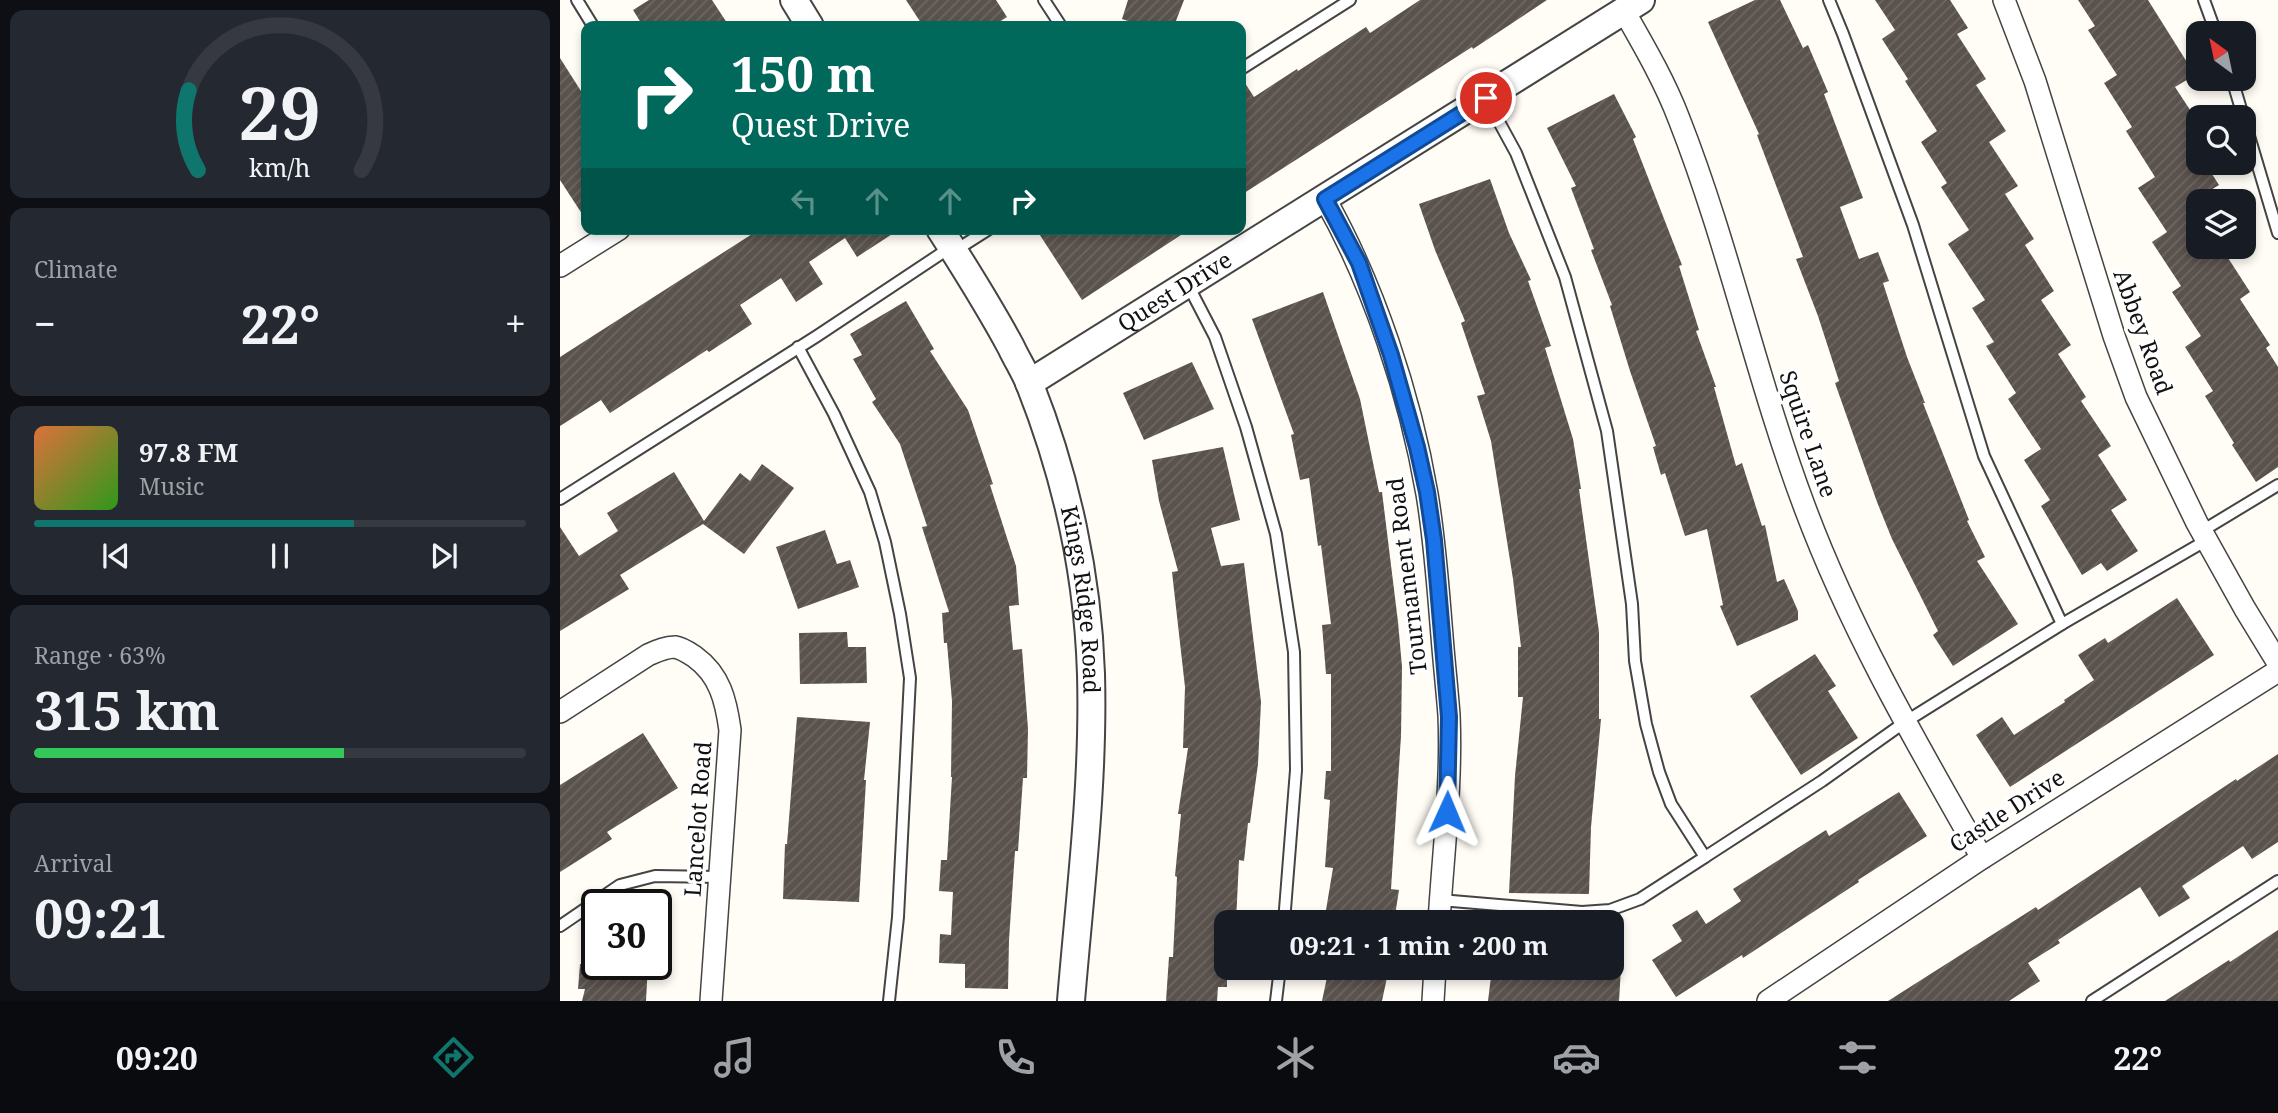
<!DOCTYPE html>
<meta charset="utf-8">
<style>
body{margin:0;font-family:"Noto Serif",serif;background:#242831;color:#f1f3f6;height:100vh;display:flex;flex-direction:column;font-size:26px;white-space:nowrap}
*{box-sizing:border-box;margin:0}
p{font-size:23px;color:#9ea1a6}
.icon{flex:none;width:38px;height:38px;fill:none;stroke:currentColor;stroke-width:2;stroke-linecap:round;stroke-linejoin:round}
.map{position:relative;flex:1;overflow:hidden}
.details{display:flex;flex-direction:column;gap:10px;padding:10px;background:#0d0f14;width:560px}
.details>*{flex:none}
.guide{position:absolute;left:21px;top:21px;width:665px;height:214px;border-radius:14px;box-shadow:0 4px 10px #0003;background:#00695c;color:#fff;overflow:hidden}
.needle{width:46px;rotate:327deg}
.tools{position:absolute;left:1626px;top:21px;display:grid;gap:14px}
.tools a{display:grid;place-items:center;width:70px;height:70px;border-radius:14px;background:#171b24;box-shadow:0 4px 10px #0003;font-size:35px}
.speed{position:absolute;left:21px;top:889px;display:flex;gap:14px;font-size:35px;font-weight:700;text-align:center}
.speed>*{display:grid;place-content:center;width:91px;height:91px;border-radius:50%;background:#171b24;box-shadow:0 4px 10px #0003;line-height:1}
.speed .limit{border:4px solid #111;border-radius:10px;background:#fff;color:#111}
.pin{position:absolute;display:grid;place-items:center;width:60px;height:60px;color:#fff;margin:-30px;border:4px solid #fff;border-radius:50%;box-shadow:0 2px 7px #0007}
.me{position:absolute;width:77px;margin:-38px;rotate:1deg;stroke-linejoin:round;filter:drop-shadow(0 0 5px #0008)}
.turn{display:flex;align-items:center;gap:24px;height:147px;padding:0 35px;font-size:32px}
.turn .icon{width:91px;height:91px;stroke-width:2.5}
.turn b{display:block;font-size:49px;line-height:60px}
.lanes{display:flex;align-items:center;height:66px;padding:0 35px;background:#0003;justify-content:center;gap:35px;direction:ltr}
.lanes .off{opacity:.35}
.big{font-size:52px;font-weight:700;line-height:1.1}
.details .card{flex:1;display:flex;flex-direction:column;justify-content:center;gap:10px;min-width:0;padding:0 24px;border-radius:14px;background:#242831}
.details .dial{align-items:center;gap:0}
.dial svg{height:182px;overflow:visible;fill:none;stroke:#363941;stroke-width:7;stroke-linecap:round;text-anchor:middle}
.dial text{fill:#f1f3f6;stroke:none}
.song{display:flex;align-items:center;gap:21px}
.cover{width:84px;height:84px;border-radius:10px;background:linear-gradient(135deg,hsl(20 70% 55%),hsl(110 70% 35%))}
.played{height:7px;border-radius:4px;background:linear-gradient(90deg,#0f766e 65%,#363941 65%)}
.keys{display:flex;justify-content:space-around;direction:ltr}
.heat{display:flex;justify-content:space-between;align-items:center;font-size:38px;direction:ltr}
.charge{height:10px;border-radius:5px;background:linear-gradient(90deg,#34c759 63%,#363941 0)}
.trip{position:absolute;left:654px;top:910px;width:410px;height:70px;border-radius:14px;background:#171b24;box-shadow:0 4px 10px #0003;font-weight:700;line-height:70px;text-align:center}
.tab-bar{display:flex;height:112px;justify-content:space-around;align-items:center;background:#090b0e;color:#9ea1a6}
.tab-bar .icon{width:49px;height:49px}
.tab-bar .on{color:#0f766e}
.tab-bar b{font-size:32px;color:#f1f3f6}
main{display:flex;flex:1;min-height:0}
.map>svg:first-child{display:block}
.building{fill:url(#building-hatch)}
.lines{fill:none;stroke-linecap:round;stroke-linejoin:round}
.service-casing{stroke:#444;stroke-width:14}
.minor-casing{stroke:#444;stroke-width:24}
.tertiary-casing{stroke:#444;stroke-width:30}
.service{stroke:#fff;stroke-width:10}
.minor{stroke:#fff;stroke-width:21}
.tertiary{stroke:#fff;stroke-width:26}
.route-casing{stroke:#114b97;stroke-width:18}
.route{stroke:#1a73e8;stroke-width:12}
.labels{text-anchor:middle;stroke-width:7;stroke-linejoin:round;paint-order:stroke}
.street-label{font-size:23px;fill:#111;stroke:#fff}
</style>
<main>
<section class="details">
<div class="card dial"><svg viewBox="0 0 100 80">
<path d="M14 69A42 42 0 1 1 86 69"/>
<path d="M14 69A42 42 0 0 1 10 34" stroke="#0f766e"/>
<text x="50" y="56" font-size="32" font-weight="700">29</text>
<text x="50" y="72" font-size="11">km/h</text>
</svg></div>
<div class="card"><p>Climate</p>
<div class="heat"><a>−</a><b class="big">22°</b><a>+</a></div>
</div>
<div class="card">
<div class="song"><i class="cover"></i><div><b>97.8 FM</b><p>Music</p></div></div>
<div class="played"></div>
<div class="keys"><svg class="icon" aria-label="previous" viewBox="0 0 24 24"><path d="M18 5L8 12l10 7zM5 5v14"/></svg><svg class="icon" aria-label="pause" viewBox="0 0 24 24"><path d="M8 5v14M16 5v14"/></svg><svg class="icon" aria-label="next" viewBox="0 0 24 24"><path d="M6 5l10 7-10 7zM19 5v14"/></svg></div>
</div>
<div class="card"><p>Range · 63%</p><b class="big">315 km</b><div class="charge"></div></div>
<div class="card"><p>Arrival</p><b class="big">09:21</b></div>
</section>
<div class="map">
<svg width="1718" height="1001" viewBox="0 0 1718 1001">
<defs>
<pattern id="building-hatch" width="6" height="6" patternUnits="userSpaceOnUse" patternTransform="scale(1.75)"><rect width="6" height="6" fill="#5a524d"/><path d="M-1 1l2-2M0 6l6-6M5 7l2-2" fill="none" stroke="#6d6662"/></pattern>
</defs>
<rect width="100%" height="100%" fill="#fffdf5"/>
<g class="building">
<path d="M89,0H152L169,26H83L73,10Z"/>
<path d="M346,0H436L447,17L433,26H363Z"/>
<path d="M568,0H624L614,26H583L562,19Z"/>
<path d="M860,0H987L913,49L912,47L681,195V77L694,97L737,69L738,71L806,27L810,33Z"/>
<path d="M1195,0H1220L1243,48L1248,45L1268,92L1264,94L1303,198L1280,207L1299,259L1318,252L1329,281L1323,283L1347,357L1365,403H1363L1409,520L1407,521L1425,557L1417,561L1458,624L1393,666L1373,635L1378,631L1332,539L1317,502L1275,383L1279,381L1258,316L1236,259L1243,257L1197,135L1199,134L1148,22Z"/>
<path d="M1315,0H1390L1408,28L1397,34L1426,79L1416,85L1446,131L1429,142L1458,186L1445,194L1474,239L1465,245L1494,291L1481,300L1511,345L1498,354L1526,397L1521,401L1551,446L1538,455L1567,500L1551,510L1578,551L1547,571L1541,563L1522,575L1481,506L1490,500L1464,460L1481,449L1448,399L1456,393L1426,346L1434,342L1412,308L1425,300L1388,244L1409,230L1381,187L1387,183L1361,142L1377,131L1345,81L1348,79L1322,39L1335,30Z"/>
<path d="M1518,0H1588L1635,75L1615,87L1638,122V163H1645L1659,185L1638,198V247H1661L1690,292L1680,299L1710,345L1706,348L1718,367V467L1696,482L1672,445L1674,443L1645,396L1653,391L1625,347L1641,336L1612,292L1621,286L1592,242L1607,232L1578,188L1595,177L1566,131L1572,127L1544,83L1557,75L1528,30L1535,26Z"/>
<path d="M0,58L26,99V220L0,180Z"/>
<path d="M1054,94L1076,137L1073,139L1122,265L1119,266L1139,330L1136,331L1156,387H1154L1176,466L1182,463L1202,526L1205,525L1217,582L1224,579L1238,611V620L1177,646L1160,606L1163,605L1147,529L1125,536L1105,473L1101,475L1093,447L1096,446L1070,371L1050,306L1052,305L1031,250L1034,249L1011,188L1016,186L987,128Z"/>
<path d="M930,179L949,233L971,280L968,281L991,346L985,348L1013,439L1021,489H1019L1039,632V719H1041L1031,827L1029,894L949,893L955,776L963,697H958V647H961L953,579L931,441L917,396L925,394L901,323L905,321L875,250L859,204Z"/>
<path d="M200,229H340L297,257L285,238L249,262L263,284L236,302L221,278L180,305L192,324L149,352L147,350L50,413L41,400L0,426V357Z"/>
<path d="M476,229H630L522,300Z"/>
<path d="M763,292L800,399L819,492H822L838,622L842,667L841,736L831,889L839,890L834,922H764L773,868L765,867L770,800L764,799L766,771H771V674H766L762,625L771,624L761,545L758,546L749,478L740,480L731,435L734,434L692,319Z"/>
<path d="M346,301L374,349L370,351L408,410L433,484L430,485L456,566L459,605L449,606L453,650L462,649L468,729L467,778H463L458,851H455L449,940L448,989L405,988V964L379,963L380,934L391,935L393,892L379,891L381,860H387L392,777H391L392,701L387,643H384L382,613L389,612L362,527L367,526L340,444L312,402L316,399L293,359L302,355L290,334Z"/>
<path d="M632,362L654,409L584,440L563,393Z"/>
<path d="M663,447L680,520L651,528L661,566L684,563L701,702L698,764L690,823H688L684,861L679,860L676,922H667V987H658L657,1001H606L609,957H613L617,877L615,876L621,814H618L628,748H623L625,687L612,572L618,571L599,501L592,460Z"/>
<path d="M202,464L234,488L184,554L143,524L60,575L69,589L0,631V527L19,556L58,531L47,513L114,472L144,521L180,473L190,481Z"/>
<path d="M265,530L277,564L290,560L299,587L238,609L216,547Z"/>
<path d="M1617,598L1654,655L1450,787L1416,735L1442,717L1454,735L1505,702L1504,700L1534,680L1518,655L1545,638L1548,643Z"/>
<path d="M287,632L288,647H306L307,683L240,684L239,633Z"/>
<path d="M1255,654L1276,686L1268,691L1298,738L1241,775L1190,696Z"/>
<path d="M237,717L310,722L304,780H306L299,902L223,899L225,844H227Z"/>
<path d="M83,733L118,788L47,832L52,839L0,872V785Z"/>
<path d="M1718,754V842L1692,859L1683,846L1622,886L1630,898L1599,917L1580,887L1498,940L1500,943L1468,963L1480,981L1449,1001H1328L1476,907L1478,910L1676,779L1677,781Z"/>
<path d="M1339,792L1367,836L1298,880L1299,882L1183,958L1182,955L1116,997L1092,960L1122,941L1112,925L1137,910L1146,924L1181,901L1173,889L1266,830L1269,836Z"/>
<path d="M1718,930V1001H1605L1669,960L1670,962Z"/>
<path d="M20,964H88L86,1001H22L25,989H18Z"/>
<path d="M769,968H829L822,1001H762Z"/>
<path d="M932,968H1061L1059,1001H928Z"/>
</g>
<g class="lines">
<g class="service-casing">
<g id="service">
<path d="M17,0L33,26"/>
<path d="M484,0L501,26"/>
<path d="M1644,0L1656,33"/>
<path d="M681,69L790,0"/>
<path d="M1672,79L1718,233"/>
<path d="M396,250L429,229"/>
<path d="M628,285L655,337L686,427L716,534L734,652L736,770L724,922"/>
<path d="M238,347L274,414L310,492L325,542L340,614L350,678L338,917L329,1001"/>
<path d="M0,499L257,336L391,247"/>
<path d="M1642,531L1718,485"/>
<path d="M1502,624L1647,540"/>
<path d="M1145,857L1262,781L1345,722L1502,624L1424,456L1353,225L1283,34L1269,0"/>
<path d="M880,900L1022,912L1050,910L1080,899L1145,857L1111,804L1099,772L1086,724L1075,661L1072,604L1047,431L1005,277L956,153L926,98"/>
<path d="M0,926L60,885L95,876L160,877"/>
<path d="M716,1001L720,968"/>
<path d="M1532,1001L1718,881"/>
</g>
</g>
<g class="minor-casing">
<g id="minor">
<path d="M1444,0L1475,81L1554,336L1576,397L1637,523L1685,609L1718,663"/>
<path d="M1064,11C1084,46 1105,82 1119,119C1169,246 1197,381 1245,508C1291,631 1357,744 1422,858"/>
<path d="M765,199C814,286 850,395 867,494C875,541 878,588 882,636C884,662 887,689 889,715C892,784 883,854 879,922"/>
<path d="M0,266L59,229"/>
<path d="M0,712L88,655C97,651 105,647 115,647C122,648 129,653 135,657C160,675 166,701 170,730L151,1001"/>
<path d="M873,1001L875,968"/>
<path d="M1208,1001L1422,858L1718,671"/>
</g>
</g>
<g class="tertiary-casing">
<g id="tertiary">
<path d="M234,0L250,26"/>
<path id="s1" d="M380,229C405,268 429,306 451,347C457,360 465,372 470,385C506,476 528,576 531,674C534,783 520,892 511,1001"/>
<path id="s2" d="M469,383L1081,0"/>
</g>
</g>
<use href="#service" class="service"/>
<use href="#minor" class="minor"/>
<use href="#tertiary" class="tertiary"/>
</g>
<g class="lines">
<g class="route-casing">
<path id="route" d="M887,812L889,717L874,540L867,492L857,447L831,355L799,263L765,199L926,98"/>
</g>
<use href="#route" class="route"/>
</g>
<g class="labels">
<g class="street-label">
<text dy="8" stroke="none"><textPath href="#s2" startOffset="172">Quest Drive</textPath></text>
<text transform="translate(1583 332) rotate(70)" y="8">Abbey Road</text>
<text transform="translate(1248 434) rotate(71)" y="8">Squire Lane</text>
<text transform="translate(847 576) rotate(-97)" y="8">Tournament Road</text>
<text dy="8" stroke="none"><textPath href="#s1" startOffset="402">Kings Ridge Road</textPath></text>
<text transform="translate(1447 811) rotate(-33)" y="8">Castle Drive</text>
<text transform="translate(138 819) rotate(-86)" y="8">Lancelot Road</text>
</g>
</g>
</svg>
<div class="tools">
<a><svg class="needle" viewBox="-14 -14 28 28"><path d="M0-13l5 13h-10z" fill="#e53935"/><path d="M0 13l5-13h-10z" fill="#9ea1a6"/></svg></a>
<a><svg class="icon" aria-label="search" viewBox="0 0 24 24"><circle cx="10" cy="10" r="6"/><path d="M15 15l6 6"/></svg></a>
<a><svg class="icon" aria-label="layers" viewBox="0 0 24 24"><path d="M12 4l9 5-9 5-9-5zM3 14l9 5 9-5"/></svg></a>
</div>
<div class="speed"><div class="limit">30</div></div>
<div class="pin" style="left:926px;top:98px;background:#d93025"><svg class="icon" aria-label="arrive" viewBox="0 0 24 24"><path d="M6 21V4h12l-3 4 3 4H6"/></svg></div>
<svg class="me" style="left:887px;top:812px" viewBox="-20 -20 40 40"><path d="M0-17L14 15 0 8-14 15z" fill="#1a73e8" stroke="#fff" stroke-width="4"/></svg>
<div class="trip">09:21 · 1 min · 200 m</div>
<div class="guide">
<div class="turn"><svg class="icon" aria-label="right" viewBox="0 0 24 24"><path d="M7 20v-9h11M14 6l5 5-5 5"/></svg><div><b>150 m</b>Quest Drive</div></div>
<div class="lanes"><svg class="icon off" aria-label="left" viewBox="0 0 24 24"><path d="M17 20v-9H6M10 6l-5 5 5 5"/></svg><svg class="icon off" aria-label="ahead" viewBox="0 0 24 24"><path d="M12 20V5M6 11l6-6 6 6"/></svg><svg class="icon off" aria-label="ahead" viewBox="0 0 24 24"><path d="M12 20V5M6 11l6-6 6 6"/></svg><svg class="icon" aria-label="right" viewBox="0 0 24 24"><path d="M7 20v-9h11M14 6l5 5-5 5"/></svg></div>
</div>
</div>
</main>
<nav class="tab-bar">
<b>09:20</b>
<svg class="icon on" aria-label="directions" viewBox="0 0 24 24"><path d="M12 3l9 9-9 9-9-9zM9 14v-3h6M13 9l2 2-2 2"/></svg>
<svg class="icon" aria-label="music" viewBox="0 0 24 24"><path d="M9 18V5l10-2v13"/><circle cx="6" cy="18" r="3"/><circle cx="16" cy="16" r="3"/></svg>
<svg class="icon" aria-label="phone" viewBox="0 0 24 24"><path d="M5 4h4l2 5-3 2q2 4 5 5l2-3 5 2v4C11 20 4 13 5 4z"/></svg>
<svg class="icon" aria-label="climate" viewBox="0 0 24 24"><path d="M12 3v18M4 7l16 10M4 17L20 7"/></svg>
<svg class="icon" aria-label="car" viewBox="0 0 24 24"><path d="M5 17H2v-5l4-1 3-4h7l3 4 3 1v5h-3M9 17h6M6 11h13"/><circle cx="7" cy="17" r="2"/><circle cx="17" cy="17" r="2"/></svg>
<svg class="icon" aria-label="filters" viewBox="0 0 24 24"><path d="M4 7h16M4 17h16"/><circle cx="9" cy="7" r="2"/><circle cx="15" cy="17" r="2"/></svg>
<b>22°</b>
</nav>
